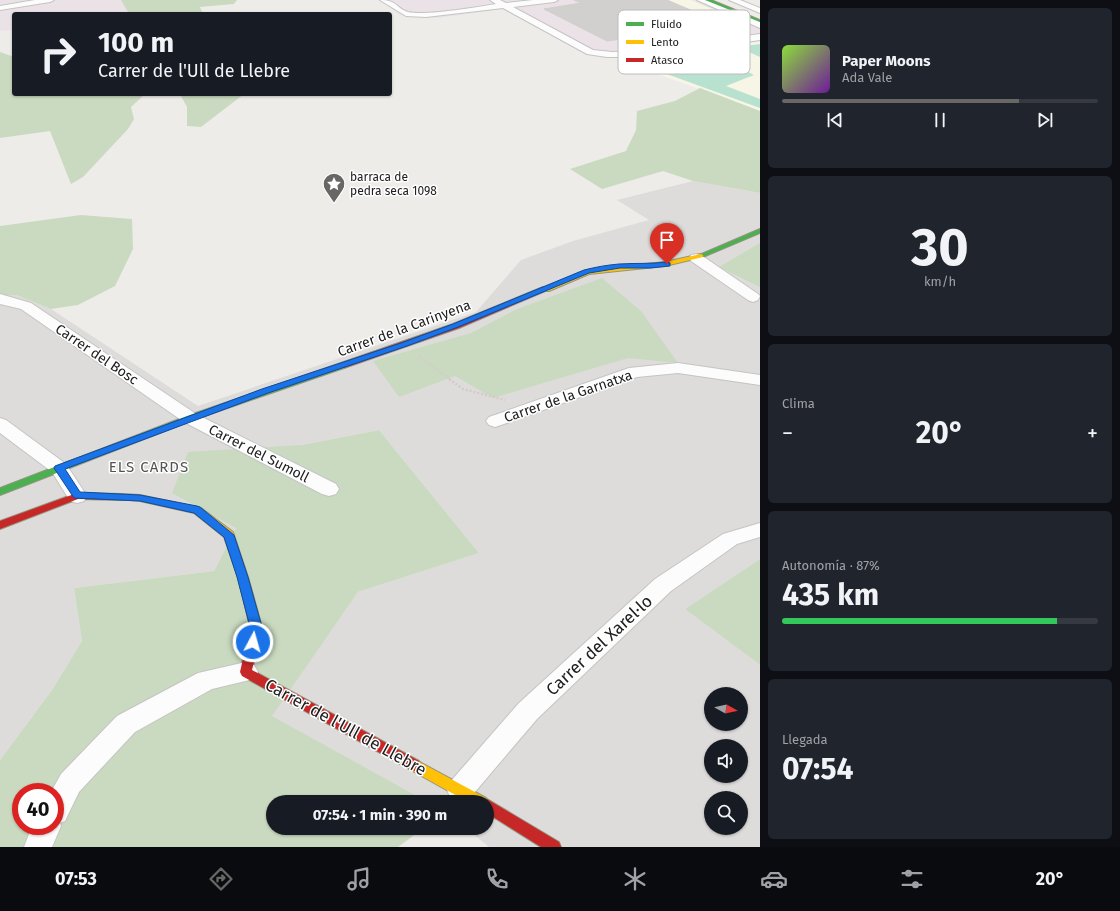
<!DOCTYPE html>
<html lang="es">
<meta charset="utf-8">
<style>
body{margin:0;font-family:"Fira Sans",sans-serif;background:#20242c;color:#f1f3f6;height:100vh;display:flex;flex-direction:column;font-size:15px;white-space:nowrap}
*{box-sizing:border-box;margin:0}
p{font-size:13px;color:#9ea1a6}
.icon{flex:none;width:22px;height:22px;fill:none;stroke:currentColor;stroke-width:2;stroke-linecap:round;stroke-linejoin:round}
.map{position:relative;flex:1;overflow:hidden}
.side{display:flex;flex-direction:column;gap:8px;padding:8px;background:#0d0f14;width:360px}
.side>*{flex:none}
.banner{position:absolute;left:12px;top:12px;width:380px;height:84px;border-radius:4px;box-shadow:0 1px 3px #0004;background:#171b24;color:#f1f3f6;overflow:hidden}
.needle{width:26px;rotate:98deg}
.fabs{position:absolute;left:704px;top:687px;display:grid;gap:8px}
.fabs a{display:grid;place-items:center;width:44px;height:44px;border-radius:50%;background:#171b24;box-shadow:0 1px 3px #0004;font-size:20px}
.speed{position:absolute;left:12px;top:783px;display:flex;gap:8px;font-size:20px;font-weight:700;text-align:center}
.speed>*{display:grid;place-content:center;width:52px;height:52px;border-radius:50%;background:#171b24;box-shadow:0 1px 3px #0004;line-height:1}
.speed .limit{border:6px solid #d22;background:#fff;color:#111}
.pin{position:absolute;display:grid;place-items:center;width:34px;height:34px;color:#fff;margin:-41px -17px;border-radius:50% 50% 50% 0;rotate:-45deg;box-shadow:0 0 4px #0007}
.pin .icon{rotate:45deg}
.me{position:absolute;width:44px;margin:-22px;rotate:6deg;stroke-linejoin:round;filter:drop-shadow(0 0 3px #0008)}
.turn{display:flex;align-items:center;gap:14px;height:84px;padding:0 20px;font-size:18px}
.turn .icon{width:52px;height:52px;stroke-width:2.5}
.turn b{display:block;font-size:28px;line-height:34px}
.big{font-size:30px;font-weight:700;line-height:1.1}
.side .tile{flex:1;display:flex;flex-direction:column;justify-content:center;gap:6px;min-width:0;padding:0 14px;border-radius:6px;background:#20242c}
.side .dial{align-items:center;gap:0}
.dial b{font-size:52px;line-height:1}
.song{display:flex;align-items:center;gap:12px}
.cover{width:48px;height:48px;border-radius:6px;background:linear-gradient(135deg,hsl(90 70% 55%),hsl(280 70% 35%))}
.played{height:4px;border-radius:2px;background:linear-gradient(90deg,#686766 75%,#363941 75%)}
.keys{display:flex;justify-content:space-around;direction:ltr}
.heat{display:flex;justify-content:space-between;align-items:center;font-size:22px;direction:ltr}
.charge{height:6px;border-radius:3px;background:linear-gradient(90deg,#34c759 87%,#363941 0)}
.trip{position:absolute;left:266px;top:795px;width:228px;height:40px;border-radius:20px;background:#171b24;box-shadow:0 1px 3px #0004;font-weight:700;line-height:40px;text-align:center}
.tab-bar{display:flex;height:64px;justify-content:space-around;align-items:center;background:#090b0e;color:#9ea1a6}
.tab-bar .icon{width:28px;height:28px}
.tab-bar .on{color:#686766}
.tab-bar b{font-size:18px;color:#f1f3f6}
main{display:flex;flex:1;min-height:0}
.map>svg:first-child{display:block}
.residential{fill:#dddcda;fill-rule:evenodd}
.industrial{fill:#ebe2e7}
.education{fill:#f6f5e6}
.forest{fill:#cadac0;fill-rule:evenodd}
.pitch{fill:#b8e2cf}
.building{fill:#d2d0ce;stroke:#d1cecb}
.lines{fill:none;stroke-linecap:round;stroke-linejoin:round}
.street-casing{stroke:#c5c4c3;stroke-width:2}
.fast-casing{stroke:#959682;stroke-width:2}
.slow-casing{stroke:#959682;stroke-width:2}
.jam-casing{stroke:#959682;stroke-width:2}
.path-far1{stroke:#d6cac8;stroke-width:2;stroke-dasharray:1.5 1.5;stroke-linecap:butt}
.path{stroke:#d6cac8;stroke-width:2.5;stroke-dasharray:2 2;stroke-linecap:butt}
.street{fill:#fcfcfc;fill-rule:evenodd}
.fast{fill:#4caf50;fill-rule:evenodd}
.slow{fill:#ffc107;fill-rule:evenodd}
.jam{fill:#c62828;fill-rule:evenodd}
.route{fill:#1a73e8;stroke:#114b97}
.labels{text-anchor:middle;stroke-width:3;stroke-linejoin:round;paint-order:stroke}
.far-poi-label{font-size:12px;fill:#202020;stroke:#fff;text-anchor:start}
.street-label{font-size:14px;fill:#202020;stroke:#fff}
.neighbourhood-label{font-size:15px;letter-spacing:1px;fill:#535353;stroke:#fff}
.near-street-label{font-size:17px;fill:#202020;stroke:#fff}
.key{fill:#fff;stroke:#bcbcbc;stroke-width:1}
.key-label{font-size:11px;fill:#202020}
</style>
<main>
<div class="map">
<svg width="760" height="847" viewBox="0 0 760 847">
<rect width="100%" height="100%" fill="#eeece9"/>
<path class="residential" d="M693,181L760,193V559L685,609L760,665V847H489L466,828H487V802H428L271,716L358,592L479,553L379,430L302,445L236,528L214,571L74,588L82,641L52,690L0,760V295H16L51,309L198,406L476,312L521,260L573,241L649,220L617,200ZM711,694H741V724H711ZM711,746H741V776H711ZM711,798H741V828H711Z"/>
<g class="industrial">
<path d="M0,0H121L129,12L127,14H14V30L0,31Z"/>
<path d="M378,0H696L760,26V33L600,55L576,49L503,9L438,18L418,17L400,15Z"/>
</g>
<g class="education">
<path d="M637,0H691L724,14H721L744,24L702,30Z"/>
<path d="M760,42V111L627,63V60Z"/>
</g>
<g class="forest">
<path d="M121,0H237L234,4L200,7L203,14H127L128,12Z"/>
<path d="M0,52L14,57V94H163H145L131,107L134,119L128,129L83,177L71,184L50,131L0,138Z"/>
<path d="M700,88L760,111V193L693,181L663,171L602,189L570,169L626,151L636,130L637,111L675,101Z"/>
<path d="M167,94H244L201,127L187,126V107L181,96Z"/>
<path d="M81,215L132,219L133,249L115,286L78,305L51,309L16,295H0V226Z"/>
<path d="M760,243V287L719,267Z"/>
<path d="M602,278L641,311L678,363L628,358L493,398L455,376L399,397L373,361L471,333L517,309Z"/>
<path d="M379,430L479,553L358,592L272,716L428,802H273V828H424L398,847H0V760L52,690L82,641L74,588L214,571L236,528L172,493L188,452L302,445ZM21,792H55V826H21Z"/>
<path d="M760,559V665L685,609Z"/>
</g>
<g class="pitch">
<path d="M760,44V57L749,52L725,56L715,50Z"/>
<path d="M663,57L703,74L741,68L754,75L726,86L760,99V108L634,62Z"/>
</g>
<path class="building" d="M574,0H667L707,17L676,21L692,29L607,41L544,9L581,3Z"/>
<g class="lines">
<g class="street-casing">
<g id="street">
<path d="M35,0H54L50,2L0,10V6Z"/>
<path d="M380,0C397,0 396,8 408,12C425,16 477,7 496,4L490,0H500L506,3L533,0H558L554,2L513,7L593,50L612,52L635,51L760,34V40L635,57H607L587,54L503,8L426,17L406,16Z"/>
<path d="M697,0H708L760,22V28Z"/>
<path d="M729,0H740L760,8V13Z"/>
<path d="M696,254L701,255L758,294L760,296L758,300L753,302L748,300L691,261L689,258L691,255Z"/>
<path d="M0,294L31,303L196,414L336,484L339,489L336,494L329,496L322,494L184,422L21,309L0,304Z"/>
<path d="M678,363L760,375V385L678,373L637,377L501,425L495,427L489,425L486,421L489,417L629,368Z"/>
<path d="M0,418L6,420L66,464L87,496L84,501L77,503L70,501L52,472L0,433Z"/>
<path d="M760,523V537L737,544L671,591L537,719L469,799L461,802L451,799L447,790L451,781L519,703L655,579L723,534Z"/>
<path d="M246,662L254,665L258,672L254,679L212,689L135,732L79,792L65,821L60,823L61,826L52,847H24L32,826H55V792H51L61,774L117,716L198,673Z"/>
</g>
</g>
<g class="fast-casing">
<g id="fast">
<path d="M705,0H711L760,20V22Z"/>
<path d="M760,229V233L703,257H699L697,256Z"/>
<path d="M338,364H344L345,366L344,368L193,420L0,495V488L187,416Z"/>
</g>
</g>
<g class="slow-casing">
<g id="slow">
<path d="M701,254L703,255V257L665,266L589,274L549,291H546L542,289L587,270L665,262Z"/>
<path d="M122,494L140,495L201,508L233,532L248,577L262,627L258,640L254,642L250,640L248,637L250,627L238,577L224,537L194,513L140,501L119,499L117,497L119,495Z"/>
<path d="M414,759L486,798L488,802L487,804V802H468L409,769L407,765L409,761Z"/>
</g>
</g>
<g class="jam-casing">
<g id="jam">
<path d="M543,287H546L550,289L459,328L344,368H338L337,366L338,364L453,324Z"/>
<path d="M77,493L122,494L125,495L127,497L125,499L122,500L78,499L0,529V521Z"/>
<path d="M254,632L258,634L260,637L252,670L419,761L421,765L419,769L414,771L409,769L242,676L240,672L248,637L250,634Z"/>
<path d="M487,799L559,842L561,847H541L487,813V802H482Z"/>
</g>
</g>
<path class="path-far1" d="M419,356L451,380"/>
<path class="path" d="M449,379L463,389L505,400"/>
<use href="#street" class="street"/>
<use href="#fast" class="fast"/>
<use href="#slow" class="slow"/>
<use href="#jam" class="jam"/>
</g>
<path class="route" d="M667,262L670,263V266L650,268H620L589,273L458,327L407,346L268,393L65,469L80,492L140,495L197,506L200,507L234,535L248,577L262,627L257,646L253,647L248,646L247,642L250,627L237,577L224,537L194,513L140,501L74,498L54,468L55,466L262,389L401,343L453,324L584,270C596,267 607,265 619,264C635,263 651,264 667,262Z"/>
<defs>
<g id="sight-pin" transform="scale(1.15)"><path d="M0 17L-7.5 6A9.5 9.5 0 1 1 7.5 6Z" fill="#686766" stroke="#fff"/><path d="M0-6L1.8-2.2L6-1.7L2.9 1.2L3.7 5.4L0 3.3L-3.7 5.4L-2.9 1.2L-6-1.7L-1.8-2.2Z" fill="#fff"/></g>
</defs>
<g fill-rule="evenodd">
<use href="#sight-pin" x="334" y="184"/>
</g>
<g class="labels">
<g class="far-poi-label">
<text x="350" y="181">barraca de<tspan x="350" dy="14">pedra seca 1098</tspan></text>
</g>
<g class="street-label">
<text transform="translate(404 328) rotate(-20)" y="5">Carrer de la Carinyena</text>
<text transform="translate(97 354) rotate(34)" y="5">Carrer del Bosc</text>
<text transform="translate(568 396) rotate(-19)" y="5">Carrer de la Garnatxa</text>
<text transform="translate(259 453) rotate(27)" y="5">Carrer del Sumoll</text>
</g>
<g class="neighbourhood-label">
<text x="149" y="472">ELS CARDS</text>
</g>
<g class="near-street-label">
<text transform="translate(599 645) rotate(-43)" y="6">Carrer del Xarel·lo</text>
<text transform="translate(346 727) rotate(29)" y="6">Carrer de l'Ull de Llebre</text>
</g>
</g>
<rect x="618" y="10" width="132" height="64" rx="6" class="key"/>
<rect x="626" y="22" width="18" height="4" fill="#4caf50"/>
<rect x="626" y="40" width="18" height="4" fill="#ffc107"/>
<rect x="626" y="58" width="18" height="4" fill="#c62828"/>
<g class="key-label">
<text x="651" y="28">Fluido</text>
<text x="651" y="46">Lento</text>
<text x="651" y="64">Atasco</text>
</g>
</svg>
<div class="fabs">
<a><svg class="needle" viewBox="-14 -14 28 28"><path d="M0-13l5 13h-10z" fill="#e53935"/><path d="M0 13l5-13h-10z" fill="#9ea1a6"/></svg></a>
<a><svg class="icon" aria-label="sound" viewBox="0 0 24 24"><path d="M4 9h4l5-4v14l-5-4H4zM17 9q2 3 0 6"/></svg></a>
<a><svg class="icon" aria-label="search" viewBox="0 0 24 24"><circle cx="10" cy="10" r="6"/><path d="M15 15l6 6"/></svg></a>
</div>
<div class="speed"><div class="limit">40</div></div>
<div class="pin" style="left:667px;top:264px;background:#d93025"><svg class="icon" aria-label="arrive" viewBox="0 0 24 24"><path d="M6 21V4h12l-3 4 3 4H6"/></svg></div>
<svg class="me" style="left:253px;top:642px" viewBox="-20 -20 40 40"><circle r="17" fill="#1a73e8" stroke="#fff" stroke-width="3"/><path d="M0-11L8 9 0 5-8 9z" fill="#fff"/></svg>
<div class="trip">07:54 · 1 min · 390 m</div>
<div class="banner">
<div class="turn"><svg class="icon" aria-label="right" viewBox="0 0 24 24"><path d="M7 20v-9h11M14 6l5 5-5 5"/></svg><div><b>100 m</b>Carrer de l'Ull de Llebre</div></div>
</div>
</div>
<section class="side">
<div class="tile">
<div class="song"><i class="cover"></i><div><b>Paper Moons</b><p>Ada Vale</p></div></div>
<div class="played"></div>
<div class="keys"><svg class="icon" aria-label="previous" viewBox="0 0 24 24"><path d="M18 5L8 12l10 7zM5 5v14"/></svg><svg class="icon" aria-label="pause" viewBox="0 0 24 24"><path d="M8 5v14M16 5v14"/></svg><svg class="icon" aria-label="next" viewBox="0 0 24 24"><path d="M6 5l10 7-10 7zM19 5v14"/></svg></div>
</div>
<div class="tile dial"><b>30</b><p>km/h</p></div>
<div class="tile"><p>Clima</p>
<div class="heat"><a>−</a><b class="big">20°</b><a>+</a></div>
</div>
<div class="tile"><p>Autonomía · 87%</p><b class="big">435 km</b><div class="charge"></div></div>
<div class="tile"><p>Llegada</p><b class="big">07:54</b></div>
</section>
</main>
<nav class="tab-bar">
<b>07:53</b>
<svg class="icon on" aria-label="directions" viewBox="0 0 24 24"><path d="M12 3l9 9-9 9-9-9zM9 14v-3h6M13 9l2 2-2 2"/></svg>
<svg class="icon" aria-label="music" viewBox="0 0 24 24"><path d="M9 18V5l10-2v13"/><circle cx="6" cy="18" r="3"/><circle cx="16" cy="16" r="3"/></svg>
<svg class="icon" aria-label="phone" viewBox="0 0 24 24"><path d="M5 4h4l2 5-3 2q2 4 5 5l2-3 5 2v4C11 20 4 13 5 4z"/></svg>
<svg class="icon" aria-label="climate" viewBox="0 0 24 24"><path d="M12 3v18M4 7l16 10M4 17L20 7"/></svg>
<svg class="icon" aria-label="car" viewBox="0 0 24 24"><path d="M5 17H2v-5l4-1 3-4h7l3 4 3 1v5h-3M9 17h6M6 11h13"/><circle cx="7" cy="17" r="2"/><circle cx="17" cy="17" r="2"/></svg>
<svg class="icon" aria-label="filters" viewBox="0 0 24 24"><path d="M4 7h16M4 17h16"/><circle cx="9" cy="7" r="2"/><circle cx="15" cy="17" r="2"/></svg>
<b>20°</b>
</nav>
